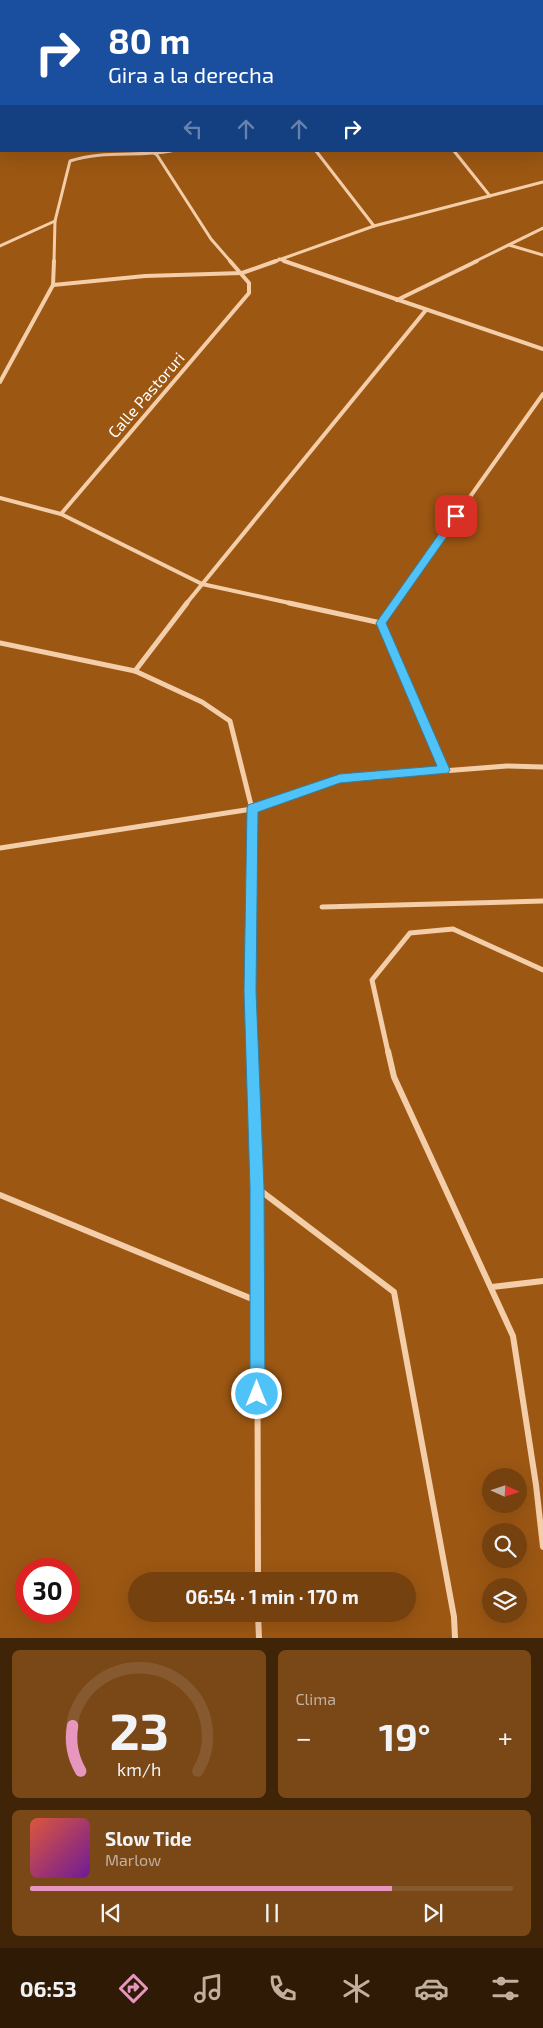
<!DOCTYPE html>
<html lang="es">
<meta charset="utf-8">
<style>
body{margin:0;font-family:"Exo 2",sans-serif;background:#7a4817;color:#f1f3f6;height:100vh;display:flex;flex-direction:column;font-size:19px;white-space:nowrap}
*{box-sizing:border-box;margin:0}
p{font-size:16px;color:#c2af9e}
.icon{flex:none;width:28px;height:28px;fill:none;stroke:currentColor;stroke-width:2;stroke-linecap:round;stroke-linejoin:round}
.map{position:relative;height:1638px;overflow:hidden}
.sheet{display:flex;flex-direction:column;gap:12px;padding:12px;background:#402408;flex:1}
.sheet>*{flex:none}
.top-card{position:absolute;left:0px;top:0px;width:544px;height:152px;box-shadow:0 5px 20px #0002;background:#1a4fa0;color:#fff;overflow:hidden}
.needle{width:32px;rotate:93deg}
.tools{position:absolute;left:482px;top:1468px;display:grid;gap:10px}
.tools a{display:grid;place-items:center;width:45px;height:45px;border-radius:50%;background:#75410e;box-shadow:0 5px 20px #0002;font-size:25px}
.speed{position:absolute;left:15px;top:1558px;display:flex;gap:10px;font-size:25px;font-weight:700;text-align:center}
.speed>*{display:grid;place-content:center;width:65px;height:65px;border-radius:50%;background:#75410e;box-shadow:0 5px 20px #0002;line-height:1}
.speed .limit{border:8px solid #d22;background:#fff;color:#111}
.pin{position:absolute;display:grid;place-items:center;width:42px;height:42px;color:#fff;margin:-21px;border-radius:10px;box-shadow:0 2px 8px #0006}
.me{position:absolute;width:55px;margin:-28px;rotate:0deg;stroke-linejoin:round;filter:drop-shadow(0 0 4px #0008)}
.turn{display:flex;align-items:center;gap:18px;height:105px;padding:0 25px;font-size:22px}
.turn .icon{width:65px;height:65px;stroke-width:2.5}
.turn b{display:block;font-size:35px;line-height:42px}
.lanes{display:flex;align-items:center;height:48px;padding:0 25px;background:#0003;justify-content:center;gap:25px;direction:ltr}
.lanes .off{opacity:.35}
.big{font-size:38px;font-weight:700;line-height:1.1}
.sheet .widget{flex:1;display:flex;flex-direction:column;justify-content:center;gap:8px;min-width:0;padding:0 18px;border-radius:8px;background:#7a4817}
.sheet .dial{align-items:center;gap:0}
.dial svg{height:130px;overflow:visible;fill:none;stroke:#865a2e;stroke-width:7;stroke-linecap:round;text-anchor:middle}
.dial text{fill:#f1f3f6;stroke:none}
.song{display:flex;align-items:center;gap:15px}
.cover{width:60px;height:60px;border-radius:8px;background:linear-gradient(135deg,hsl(10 70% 55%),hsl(280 70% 35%))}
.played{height:5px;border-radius:2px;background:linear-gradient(90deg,#e797bd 75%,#865a2e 75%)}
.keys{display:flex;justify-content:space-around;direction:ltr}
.heat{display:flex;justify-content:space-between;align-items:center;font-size:28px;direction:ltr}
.sheet .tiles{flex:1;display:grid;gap:12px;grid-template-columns:1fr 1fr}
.widget:last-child{grid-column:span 2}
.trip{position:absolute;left:128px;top:1572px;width:288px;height:50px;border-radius:25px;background:#75410e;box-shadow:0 5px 20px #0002;font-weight:700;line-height:50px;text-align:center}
.menu{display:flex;height:80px;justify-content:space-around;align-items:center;background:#2f1a06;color:#c2af9e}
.menu .icon{width:35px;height:35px}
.menu .selected{color:#e797bd}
.menu b{font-size:22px;color:#f1f3f6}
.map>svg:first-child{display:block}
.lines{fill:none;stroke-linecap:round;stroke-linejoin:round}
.street-far3{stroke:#f4cda9;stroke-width:3}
.street-far2{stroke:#f4cda9;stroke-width:4}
.street-far1{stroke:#f4cda9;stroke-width:5}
.street{stroke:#f4cda9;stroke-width:6}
.route{fill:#4fc3f7;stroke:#337fa1}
.labels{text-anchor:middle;stroke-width:5;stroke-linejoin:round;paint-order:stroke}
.far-street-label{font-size:16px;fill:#fff;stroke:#9c5713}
</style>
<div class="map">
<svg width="543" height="1638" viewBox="0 0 543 1638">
<rect width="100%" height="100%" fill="#9c5713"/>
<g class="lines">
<g class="street-far3">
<path d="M234,0L236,1"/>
<path d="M435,0L437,1"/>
<path d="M151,151L157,155L211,239L231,262"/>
<path d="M316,151L374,226"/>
<path d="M454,151L490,196"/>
<path d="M509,245L543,255"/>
<path d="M0,246L55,221"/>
<path d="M279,259L288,262"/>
<path d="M54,262L55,221L70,161C103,150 137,157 171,151"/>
<path d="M273,262L374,226L543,182"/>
<path d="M474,262L543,228"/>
</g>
<g class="street-far2">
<path d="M284,261L543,349"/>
<path d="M53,285L145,276L242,273L276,261"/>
<path d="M397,300L477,261"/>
<path d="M0,382L53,285L54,261"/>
<path d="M0,498L61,514L202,584L294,604"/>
<path d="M61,514L249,293V283L230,261"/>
<path d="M186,604L426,310"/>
<path d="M394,604L543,394"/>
</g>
<g class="street-far1">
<path d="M289,603L381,623"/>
<path d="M381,623L395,603"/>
<path d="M381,623L444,770"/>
<path d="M0,643L135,671L202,702L230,721L252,809L250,991L252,1052"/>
<path d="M135,671L187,603"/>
<path d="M0,848L252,809L340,779L507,766L543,767"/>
<path d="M322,907L543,901"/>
<path d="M388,1052L372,980L410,933L453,929L543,970"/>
</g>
<g class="street">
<path d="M252,1051L257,1188L258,1581"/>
<path d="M388,1051L394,1077L513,1336L536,1485L543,1547"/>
<path d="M257,1188L394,1292L454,1617L455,1638"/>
<path d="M0,1195L257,1301"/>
<path d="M492,1287L543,1281"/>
<path d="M258,1614L259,1638"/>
</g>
</g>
<path class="route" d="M456,513L461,516L460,518L386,623L450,770L448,773L340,783L258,812L256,991L264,1188L265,1394L263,1400L257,1402L252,1400L250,1394V1188L244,991L247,809L248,805L340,774L437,766L376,623L453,514Z"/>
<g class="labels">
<g class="far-street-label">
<text transform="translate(146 395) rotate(-49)" y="6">Calle Pastoruri</text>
</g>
</g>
</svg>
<div class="tools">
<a><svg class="needle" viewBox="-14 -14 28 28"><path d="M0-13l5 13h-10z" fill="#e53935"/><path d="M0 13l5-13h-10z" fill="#c2af9e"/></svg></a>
<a><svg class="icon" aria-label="search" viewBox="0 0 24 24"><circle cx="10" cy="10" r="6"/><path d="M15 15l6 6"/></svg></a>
<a><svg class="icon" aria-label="layers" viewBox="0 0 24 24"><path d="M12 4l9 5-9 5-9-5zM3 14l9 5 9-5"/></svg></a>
</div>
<div class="speed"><div class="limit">30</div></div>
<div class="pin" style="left:456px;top:516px;background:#d93025"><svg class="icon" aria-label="arrive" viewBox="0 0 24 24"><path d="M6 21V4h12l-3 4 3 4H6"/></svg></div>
<svg class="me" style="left:257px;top:1394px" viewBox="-20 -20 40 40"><circle r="17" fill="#4fc3f7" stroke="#fff" stroke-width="3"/><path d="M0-11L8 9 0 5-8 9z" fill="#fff"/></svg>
<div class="trip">06:54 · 1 min · 170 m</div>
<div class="top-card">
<div class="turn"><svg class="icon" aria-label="right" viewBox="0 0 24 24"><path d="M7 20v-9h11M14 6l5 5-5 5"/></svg><div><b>80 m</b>Gira a la derecha</div></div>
<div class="lanes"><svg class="icon off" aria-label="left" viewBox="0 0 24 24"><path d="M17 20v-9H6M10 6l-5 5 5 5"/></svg><svg class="icon off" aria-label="ahead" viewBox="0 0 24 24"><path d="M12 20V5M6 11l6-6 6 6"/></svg><svg class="icon off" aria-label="ahead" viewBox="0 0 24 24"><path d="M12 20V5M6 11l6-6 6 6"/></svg><svg class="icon" aria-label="right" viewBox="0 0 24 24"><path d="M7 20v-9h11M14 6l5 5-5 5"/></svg></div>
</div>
</div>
<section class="sheet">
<div class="tiles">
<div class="widget dial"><svg viewBox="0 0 100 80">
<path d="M14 69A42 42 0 1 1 86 69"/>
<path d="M14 69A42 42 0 0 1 9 41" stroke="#e797bd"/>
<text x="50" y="56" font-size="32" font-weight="700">23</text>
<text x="50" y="72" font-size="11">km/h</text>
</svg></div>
<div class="widget"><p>Clima</p>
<div class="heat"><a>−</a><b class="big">19°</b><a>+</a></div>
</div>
<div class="widget">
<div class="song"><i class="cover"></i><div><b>Slow Tide</b><p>Marlow</p></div></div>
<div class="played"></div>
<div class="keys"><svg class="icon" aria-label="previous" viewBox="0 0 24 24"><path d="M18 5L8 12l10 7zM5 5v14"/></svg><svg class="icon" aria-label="pause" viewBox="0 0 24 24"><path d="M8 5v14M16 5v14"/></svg><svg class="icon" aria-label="next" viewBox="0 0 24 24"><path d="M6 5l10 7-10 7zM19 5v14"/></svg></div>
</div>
</div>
</section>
<nav class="menu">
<b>06:53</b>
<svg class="icon selected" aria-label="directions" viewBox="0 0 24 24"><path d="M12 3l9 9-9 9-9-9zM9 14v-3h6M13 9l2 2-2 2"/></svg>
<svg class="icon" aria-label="music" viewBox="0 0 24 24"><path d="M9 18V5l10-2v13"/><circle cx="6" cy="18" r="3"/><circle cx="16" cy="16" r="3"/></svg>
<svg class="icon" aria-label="phone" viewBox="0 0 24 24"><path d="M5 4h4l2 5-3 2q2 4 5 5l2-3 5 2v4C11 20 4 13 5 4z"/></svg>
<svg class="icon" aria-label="climate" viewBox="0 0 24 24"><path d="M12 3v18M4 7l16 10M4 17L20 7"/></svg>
<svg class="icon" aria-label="car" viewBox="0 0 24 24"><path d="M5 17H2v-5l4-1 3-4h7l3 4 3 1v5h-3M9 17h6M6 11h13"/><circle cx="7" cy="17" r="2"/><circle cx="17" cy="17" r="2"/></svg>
<svg class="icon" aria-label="filters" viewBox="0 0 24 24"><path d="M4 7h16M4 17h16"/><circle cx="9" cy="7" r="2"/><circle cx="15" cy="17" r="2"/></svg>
</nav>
